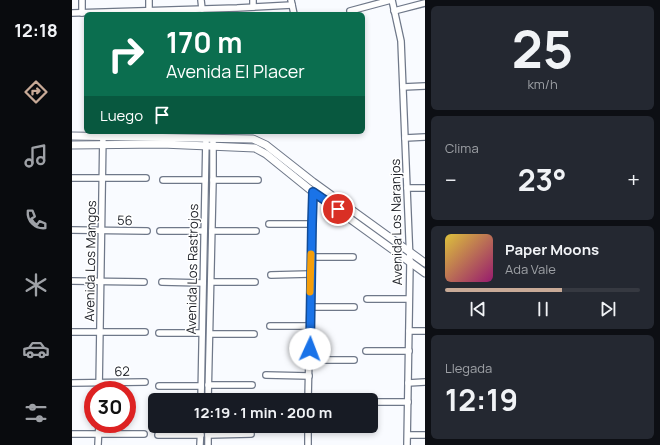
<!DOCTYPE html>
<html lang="es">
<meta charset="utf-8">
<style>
body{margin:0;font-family:Manrope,sans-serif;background:#242831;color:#f1f3f6;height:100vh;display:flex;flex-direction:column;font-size:15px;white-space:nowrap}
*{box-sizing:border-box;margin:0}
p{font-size:13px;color:#9ea1a6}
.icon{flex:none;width:22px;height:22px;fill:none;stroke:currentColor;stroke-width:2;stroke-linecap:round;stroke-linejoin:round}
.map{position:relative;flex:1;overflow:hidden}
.drawer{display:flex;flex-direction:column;gap:6px;padding:6px;background:#0d0f14;width:235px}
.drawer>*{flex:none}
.guide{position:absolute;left:12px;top:12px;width:281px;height:122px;border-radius:6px;box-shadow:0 2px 6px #0003;background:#0b6e4f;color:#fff;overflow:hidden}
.speed{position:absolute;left:12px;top:381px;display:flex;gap:8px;font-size:20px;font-weight:700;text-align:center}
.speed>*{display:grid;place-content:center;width:52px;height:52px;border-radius:50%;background:#171b24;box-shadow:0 2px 6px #0003;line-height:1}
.speed .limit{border:6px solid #d22;background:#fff;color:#111}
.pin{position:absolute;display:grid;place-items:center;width:34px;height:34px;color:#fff;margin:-17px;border:2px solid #fff;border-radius:50%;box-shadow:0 1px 4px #0007}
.me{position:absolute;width:44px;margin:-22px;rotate:2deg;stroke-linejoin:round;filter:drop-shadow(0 0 3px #0008)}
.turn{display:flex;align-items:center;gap:14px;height:84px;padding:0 16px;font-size:18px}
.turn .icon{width:52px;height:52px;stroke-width:2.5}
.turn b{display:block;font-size:28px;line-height:34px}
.then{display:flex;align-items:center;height:38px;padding:0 16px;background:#0003;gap:8px;font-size:15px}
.big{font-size:30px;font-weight:700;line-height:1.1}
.drawer .widget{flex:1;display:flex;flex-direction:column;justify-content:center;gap:6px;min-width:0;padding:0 14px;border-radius:6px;background:#242831}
.drawer .dial{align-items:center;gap:0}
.dial b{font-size:52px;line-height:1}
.song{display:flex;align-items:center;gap:12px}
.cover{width:48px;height:48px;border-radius:6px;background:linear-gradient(135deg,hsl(50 70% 55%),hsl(320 70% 35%))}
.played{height:4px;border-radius:2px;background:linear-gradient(90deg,#c8aa97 60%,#363941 60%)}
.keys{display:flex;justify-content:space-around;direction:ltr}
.heat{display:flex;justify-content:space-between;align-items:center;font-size:22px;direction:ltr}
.trip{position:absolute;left:76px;top:393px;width:230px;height:40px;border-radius:6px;background:#171b24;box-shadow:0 2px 6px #0003;font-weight:700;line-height:40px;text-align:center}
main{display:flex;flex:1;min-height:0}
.tabs{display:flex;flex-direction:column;width:72px;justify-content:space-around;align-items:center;background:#090b0e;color:#9ea1a6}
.tabs .icon{width:28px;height:28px}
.tabs .current{color:#c8aa97}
.tabs b{font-size:18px;color:#f1f3f6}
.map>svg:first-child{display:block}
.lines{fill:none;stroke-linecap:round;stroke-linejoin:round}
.minor-casing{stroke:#6f7889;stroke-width:8}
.tertiary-casing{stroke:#6f7889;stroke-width:9}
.minor{stroke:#fff;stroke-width:5.5}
.tertiary{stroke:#fff;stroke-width:7}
.route-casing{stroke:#114b97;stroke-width:10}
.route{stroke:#1a73e8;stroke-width:7}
.slow{stroke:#f59e0b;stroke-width:7}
.labels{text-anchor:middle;stroke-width:3;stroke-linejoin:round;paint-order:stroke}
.street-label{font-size:13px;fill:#21242b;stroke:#fff}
</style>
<main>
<nav class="tabs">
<b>12:18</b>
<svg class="icon current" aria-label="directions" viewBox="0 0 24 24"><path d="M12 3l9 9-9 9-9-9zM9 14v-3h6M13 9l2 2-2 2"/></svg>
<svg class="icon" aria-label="music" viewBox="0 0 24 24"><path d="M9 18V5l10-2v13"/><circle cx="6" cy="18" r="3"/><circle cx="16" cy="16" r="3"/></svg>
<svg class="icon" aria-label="phone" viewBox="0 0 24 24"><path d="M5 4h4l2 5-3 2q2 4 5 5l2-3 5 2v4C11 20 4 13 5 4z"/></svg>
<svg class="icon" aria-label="climate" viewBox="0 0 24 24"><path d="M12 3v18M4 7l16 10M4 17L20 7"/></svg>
<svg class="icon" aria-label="car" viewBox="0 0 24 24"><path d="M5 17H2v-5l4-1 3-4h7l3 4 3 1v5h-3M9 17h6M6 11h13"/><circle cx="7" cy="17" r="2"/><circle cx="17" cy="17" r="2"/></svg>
<svg class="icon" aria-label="filters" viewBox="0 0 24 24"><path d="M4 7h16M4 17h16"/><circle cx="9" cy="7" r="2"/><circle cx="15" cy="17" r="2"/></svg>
</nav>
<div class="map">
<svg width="353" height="445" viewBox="0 0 353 445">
<rect width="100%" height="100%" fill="#f9fbff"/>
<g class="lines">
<g class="minor-casing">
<g id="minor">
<path d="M10,0V13"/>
<path d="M129,0L130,9"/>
<path d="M181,0V7"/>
<path d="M219,0L222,14"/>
<path d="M320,0L329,41L338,262L335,445"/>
<path d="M77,11V0"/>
<path d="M278,11L319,0"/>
<path d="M322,11L353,3"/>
<path d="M0,13L165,8L220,5"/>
<path d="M331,87L353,86"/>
<path d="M333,138L353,137"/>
<path d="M0,178H74"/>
<path d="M91,180H133"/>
<path d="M141,180H186"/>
<path d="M335,188H353"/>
<path d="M197,224H240"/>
<path d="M0,230L75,231"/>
<path d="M88,231H132"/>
<path d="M140,231H184"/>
<path d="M239,257H281"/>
<path d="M199,275L238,274"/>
<path d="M0,281L72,282"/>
<path d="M90,282L131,283"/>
<path d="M139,282H183"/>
<path d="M295,299H337"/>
<path d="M238,307H282"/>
<path d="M198,326H238"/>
<path d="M337,331H353"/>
<path d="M0,332H73"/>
<path d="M87,333H130"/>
<path d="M138,334H182"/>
<path d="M294,351H337"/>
<path d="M237,360H282"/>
<path d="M194,375L237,376"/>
<path d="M0,383L73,382"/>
<path d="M336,383L353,382"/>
<path d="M136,385H180"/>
<path d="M87,386H129"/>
<path d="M27,390L31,132"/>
<path d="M129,400L134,138"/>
<path d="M136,400L141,180V138"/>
<path d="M236,400L240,224L241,192"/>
<path d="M300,402H336"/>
<path d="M193,428L236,427"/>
<path d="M0,434H72"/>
<path d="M86,435H129"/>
<path d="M136,435L179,434"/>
<path d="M336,435H353"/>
<path d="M26,445L27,424"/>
<path d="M128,445L129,426"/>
<path d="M136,445V426"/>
<path d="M236,445V426"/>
</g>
</g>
<g class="tertiary-casing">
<g id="tertiary">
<path d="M0,136L181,139L194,145L241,182L353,263"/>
<path d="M0,145L90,144L183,148L194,154L241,192L353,273"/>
</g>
</g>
<use href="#minor" class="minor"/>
<use href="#tertiary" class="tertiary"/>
</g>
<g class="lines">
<g class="route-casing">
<path id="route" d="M238,349L240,224L241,192L266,209"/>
</g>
<use href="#route" class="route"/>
<path class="slow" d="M238,292L239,254"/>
</g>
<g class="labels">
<g class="street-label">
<text transform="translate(53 220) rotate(2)" y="5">56</text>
<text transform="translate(324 222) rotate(-91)" y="5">Avenida Los Naranjos</text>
<text transform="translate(18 261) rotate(-89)" y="5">Avenida Los Mangos</text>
<text transform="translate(120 269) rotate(-89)" y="5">Avenida Los Rastrojos</text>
<text transform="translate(50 371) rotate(-2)" y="5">62</text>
</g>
</g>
</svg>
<div class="speed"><div class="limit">30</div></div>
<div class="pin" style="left:266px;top:209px;background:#d93025"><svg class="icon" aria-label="arrive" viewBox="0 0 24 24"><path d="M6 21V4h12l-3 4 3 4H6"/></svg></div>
<svg class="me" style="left:238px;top:349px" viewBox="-20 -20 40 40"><circle r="19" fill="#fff"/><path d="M0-13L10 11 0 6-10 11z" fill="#1a73e8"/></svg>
<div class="trip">12:19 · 1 min · 200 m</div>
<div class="guide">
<div class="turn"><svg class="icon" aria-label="right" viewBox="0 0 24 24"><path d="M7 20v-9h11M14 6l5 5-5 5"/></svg><div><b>170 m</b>Avenida El Placer</div></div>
<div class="then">Luego<svg class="icon" aria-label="arrive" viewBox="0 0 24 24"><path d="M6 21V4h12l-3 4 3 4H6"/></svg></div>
</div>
</div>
<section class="drawer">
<div class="widget dial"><b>25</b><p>km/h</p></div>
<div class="widget"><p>Clima</p>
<div class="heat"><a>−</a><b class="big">23°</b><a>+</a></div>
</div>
<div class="widget">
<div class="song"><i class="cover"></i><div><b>Paper Moons</b><p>Ada Vale</p></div></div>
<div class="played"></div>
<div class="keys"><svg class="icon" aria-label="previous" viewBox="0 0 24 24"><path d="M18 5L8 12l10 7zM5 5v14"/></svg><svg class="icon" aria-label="pause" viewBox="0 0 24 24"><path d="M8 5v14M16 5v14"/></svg><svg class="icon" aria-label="next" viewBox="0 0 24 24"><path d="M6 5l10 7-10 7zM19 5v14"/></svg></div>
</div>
<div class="widget"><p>Llegada</p><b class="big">12:19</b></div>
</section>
</main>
